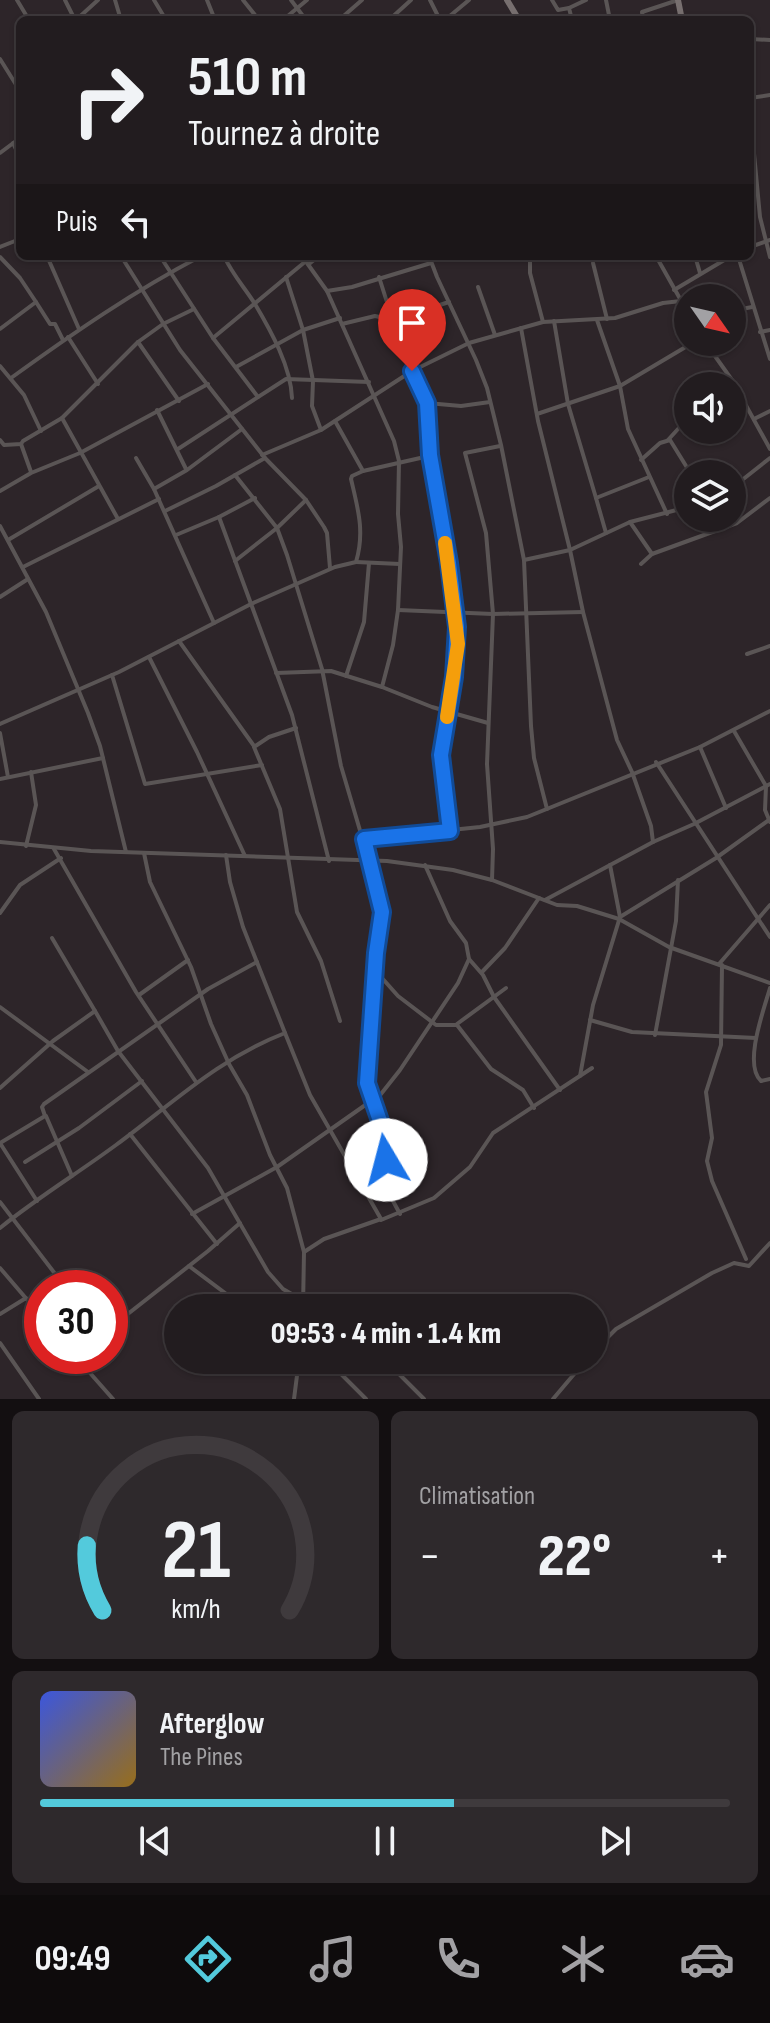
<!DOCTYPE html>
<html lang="fr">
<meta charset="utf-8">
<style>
body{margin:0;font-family:"Sofia Sans Condensed",sans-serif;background:#2e292c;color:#f1f3f6;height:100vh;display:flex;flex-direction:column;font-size:30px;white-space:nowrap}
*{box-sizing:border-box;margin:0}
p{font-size:26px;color:#a2a1a4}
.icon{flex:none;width:44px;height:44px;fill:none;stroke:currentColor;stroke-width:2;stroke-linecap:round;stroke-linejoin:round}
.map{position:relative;height:1399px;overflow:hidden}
.panel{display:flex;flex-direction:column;gap:12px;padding:12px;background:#130f11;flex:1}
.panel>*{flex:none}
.top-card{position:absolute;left:16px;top:16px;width:738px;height:244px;border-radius:12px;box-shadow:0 2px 6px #0004,0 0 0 2px #3f3a3d;background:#221c1f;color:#f1f3f6;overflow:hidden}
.needle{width:52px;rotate:124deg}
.controls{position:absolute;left:674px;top:284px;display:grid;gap:16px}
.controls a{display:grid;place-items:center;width:72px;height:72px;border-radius:50%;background:#221c1f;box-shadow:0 2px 6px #0004,0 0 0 2px #3f3a3d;font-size:40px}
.speed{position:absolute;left:24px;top:1270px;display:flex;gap:16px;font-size:40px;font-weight:700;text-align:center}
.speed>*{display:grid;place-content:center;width:104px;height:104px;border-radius:50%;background:#221c1f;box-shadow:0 2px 6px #0004,0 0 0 2px #3f3a3d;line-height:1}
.speed .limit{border:12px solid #d22;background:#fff;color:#111}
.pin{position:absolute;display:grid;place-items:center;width:68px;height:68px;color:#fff;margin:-82px -34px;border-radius:50% 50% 50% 0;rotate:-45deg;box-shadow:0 0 8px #0007}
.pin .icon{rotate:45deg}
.me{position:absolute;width:88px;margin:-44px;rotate:352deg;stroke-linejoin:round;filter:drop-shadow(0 0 6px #0008)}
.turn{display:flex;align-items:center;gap:28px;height:168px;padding:0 40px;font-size:36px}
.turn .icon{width:104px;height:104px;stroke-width:2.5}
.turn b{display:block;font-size:56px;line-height:68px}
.then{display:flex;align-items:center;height:76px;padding:0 40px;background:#0003;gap:16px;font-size:30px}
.big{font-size:60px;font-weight:800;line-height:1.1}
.panel .tile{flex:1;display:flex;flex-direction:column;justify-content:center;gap:12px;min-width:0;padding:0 28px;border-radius:12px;background:#2e292c}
.panel .dial{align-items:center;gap:0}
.dial svg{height:208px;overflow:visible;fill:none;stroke:#3f3a3d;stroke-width:7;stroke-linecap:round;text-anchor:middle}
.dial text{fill:#f1f3f6;stroke:none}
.song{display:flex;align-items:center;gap:24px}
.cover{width:96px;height:96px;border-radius:12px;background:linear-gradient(135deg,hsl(230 70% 55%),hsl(40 70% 35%))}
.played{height:8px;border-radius:4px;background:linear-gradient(90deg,#53cadc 60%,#3f3a3d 60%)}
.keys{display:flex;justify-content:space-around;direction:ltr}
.heat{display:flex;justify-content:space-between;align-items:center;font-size:44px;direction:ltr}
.panel .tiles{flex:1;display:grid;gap:12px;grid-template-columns:1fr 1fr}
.tile:last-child{grid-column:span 2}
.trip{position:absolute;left:164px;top:1294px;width:444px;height:80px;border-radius:40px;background:#221c1f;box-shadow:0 2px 6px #0004,0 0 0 2px #3f3a3d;font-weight:800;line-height:80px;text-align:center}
.tab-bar{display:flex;height:128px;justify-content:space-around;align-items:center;background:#0e0b0c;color:#a2a1a4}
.tab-bar .icon{width:56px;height:56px}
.tab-bar .current{color:#53cadc}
.tab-bar b{font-size:36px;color:#f1f3f6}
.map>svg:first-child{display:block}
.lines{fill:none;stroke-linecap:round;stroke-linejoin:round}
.street{stroke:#5a5555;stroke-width:4}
.secondary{stroke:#776f6f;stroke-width:6}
.route-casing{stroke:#114b97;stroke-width:20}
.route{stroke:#1a73e8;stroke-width:14}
.slow{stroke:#f59e0b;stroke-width:14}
</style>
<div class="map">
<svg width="770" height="1399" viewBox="0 0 770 1399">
<rect width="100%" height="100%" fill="#2d2529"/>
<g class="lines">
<g class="street">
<path d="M17,0L29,20"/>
<path d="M65,0L75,20"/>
<path d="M115,0L121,20"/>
<path d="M154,0L166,20"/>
<path d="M207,0L215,20"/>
<path d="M243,0L259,20"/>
<path d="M291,0L306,20"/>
<path d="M430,0L440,20"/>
<path d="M552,0L558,10L569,8"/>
<path d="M606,0L610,20"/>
<path d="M76,20L98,0"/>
<path d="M283,20L307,0"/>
<path d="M339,20L362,0"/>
<path d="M389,20L411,0"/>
<path d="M445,20L469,0"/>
<path d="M572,20L569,8L586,0"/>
<path d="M643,20L642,12L678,0"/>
<path d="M750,39L770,40"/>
<path d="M0,59L20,91"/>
<path d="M750,98L770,95"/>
<path d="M750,111L760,217L770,257"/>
<path d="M13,143L20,158"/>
<path d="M0,153L20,138"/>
<path d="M0,247L20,239"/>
<path d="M750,247L770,240"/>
<path d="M47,256L79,329"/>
<path d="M121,256L180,350L265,458L306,500L324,527L327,533L330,568"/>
<path d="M160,256L213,338L258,397"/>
<path d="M224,256C232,274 245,288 255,304C271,331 291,367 292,398"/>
<path d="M429,256L437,277L476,360L487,388L501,445L524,560L531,726L534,758L547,809"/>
<path d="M530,256V273L543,322"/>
<path d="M656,256L688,313"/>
<path d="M695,256L700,273"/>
<path d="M738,256L770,359"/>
<path d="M0,257L20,278L36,302L0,329"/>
<path d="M593,263L607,319"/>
<path d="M309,264L319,256"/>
<path d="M286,277L303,330L313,381L312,406L321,430"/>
<path d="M379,277L405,359L427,403L461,406L490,402"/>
<path d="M478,287L495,335"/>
<path d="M674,290L731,256"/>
<path d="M327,291L352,287L431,263"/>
<path d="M36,302L50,324H55L63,340"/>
<path d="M732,311L752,307"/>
<path d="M597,320L620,386L628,429L667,514"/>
<path d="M554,321L568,404L596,498"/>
<path d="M342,324L375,316L393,320L449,302"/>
<path d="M521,328L538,421L570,550L583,612L617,740L632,772L651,826L653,842"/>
<path d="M760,332L770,330"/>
<path d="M68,337L98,384"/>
<path d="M213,338L306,261"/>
<path d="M138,342L179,401"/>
<path d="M705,342L732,380L770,449"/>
<path d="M0,366L24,395L41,431"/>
<path d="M236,367L303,330L340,318"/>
<path d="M11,378C72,334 134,291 201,256"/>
<path d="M725,386L732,380"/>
<path d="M427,403L430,455L449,563L457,627L454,677L441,755L450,831"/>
<path d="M157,410L186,469"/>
<path d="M537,414L620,386L694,342"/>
<path d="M62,418L118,519"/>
<path d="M754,419L770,411"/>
<path d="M335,421L363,471L429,456"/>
<path d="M0,440L4,445L21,444L23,441L62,418L138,342L163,324L194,309"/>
<path d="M668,440L688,418"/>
<path d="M21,444L31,472"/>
<path d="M178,449L286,379L369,382"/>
<path d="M262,455L321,430L412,371L469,343L543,322L615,318L663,303L681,301"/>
<path d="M136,458L154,489"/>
<path d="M641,460L660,443L670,440L691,474"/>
<path d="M235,475L277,528L287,555L322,669L341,766L369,861"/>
<path d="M732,488L770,458"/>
<path d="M0,491L31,473L80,453L208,384"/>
<path d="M165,511L216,486L265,458"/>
<path d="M219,517L292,715L329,861"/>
<path d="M630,522L652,554"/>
<path d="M0,526L46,612L88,713L100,746L126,852"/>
<path d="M606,533L596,498L649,477"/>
<path d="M176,535L219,517L255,498"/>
<path d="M8,540L99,486"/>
<path d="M524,560L570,550L630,522L688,507"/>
<path d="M235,561L277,528L306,500"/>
<path d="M356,562L400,564"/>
<path d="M641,564L652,554L737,523L770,498"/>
<path d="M23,567L159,499"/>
<path d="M0,597L28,579"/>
<path d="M398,610L493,614L583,612"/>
<path d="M214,623L154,489L187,470L242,429"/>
<path d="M179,641L254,746"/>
<path d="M747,654L770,646"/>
<path d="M149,657L197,752L245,856"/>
<path d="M276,673L331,671L382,687L393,645L398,610L401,547L398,514L399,461L394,441L327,291L302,256"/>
<path d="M112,675L145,784L262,765"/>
<path d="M346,676L364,622L369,563"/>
<path d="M382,687L432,707L488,723"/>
<path d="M0,724L119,672L251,604L335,567L356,562C365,532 358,509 351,479L352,476L363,471"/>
<path d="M296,728L269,737L254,747L280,809L297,912L321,961L340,1021"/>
<path d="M734,731L766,786L765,810L770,822"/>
<path d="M0,733L8,777"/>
<path d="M700,747L726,808"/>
<path d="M656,762L770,937"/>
<path d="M0,779L103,758"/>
<path d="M364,839L480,827L527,817L700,747L770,711"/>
<path d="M0,842L91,851L387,861L453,870L492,880L557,905L577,906L619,919L669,947L770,983"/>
<path d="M26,846L36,805L31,772"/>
<path d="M54,849L136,992L196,1082"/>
<path d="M144,853L150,882L191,967L211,1024L229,1064L247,1095L270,1155L287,1188L304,1252L303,1308"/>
<path d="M371,861L382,913L376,953L367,1083L380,1121L388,1174L393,1186V1201L400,1214"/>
<path d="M492,880L493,849L487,764L493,614L486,533L465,453L500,446"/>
<path d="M545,900L653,842L694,824L770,784"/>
<path d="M0,913L20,885L61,858"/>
<path d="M620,917L716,858L769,820"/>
<path d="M52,938L95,1011"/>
<path d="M469,959L483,975L494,997L560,1090"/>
<path d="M719,964L770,905"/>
<path d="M722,965L721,1045L706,1092L712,1138L707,1161L712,1181L746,1259"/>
<path d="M374,969L398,996L436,1025H457L491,1069L523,1090L534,1108"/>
<path d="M482,972L505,948L539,898"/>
<path d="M770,988C764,1009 743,1065 761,1081L770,1079"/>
<path d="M139,995L188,960"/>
<path d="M0,1007L88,1072"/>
<path d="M590,1020L632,1032L756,1038"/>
<path d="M457,1024L506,988"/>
<path d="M285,1033L310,1095L381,1219L324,1239L304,1252"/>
<path d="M655,1035L676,921L678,880"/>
<path d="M580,1076L593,1005L620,917L610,865"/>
<path d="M0,1088L53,1041L95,1011L118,1051L208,1168L268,1272L283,1289L316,1308"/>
<path d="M46,1116L72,1176"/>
<path d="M130,1134L217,1244"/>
<path d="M0,1143L45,1116L42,1107L44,1104L208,989L257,962"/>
<path d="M0,1143L37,1201"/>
<path d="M25,1162L79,1128L142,1081"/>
<path d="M0,1202L66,1288"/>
<path d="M192,1214L277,1167L381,1094L400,1070L458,983L469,959L466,943L450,921L425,865"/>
<path d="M381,1220L434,1198L470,1167L493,1133L592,1068"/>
<path d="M0,1228C37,1198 78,1173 116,1145C173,1103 218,1059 285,1033L243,927L230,882L226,855"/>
<path d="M189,1266L245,1308"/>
<path d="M0,1268L42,1317"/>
<path d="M0,1314L26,1298"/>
<path d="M110,1328L208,1251L240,1223"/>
<path d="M0,1343L39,1399"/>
<path d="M594,1351L616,1329L712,1273L734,1263L749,1266L770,1243"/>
<path d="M75,1356L113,1399"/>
<path d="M322,1360L337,1370L366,1399"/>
<path d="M385,1360L424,1399"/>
<path d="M294,1399L299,1360"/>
<path d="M553,1399L586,1360"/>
</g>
<g class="secondary">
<path d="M507,0L519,20"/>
<path d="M678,0L682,20"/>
</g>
</g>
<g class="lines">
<g class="route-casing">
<path id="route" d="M386,1160L380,1121L367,1083L376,953L382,912L364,839L450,831L441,755L454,677L457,627L449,563L430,455L427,403L412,371"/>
</g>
<use href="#route" class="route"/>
<path class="slow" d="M445,543L458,644L447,717"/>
</g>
</svg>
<div class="controls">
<a><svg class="needle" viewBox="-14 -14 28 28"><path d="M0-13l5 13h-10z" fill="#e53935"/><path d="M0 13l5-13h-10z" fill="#a2a1a4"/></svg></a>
<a><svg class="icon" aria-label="sound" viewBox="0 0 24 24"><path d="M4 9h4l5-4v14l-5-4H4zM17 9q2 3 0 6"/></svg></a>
<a><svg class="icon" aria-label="layers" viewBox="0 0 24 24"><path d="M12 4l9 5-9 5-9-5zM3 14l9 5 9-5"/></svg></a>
</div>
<div class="speed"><div class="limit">30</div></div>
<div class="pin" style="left:412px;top:371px;background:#d93025"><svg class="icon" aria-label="arrive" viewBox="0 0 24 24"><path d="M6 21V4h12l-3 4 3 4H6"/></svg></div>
<svg class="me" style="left:386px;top:1160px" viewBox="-20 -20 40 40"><circle r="19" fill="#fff"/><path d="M0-13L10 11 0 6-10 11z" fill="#1a73e8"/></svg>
<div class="trip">09:53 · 4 min · 1.4 km</div>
<div class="top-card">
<div class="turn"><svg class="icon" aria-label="right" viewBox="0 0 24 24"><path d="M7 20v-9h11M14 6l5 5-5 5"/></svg><div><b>510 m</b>Tournez à droite</div></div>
<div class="then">Puis<svg class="icon" aria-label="left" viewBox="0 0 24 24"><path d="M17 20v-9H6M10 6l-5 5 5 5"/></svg></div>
</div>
</div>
<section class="panel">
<div class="tiles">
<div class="tile dial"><svg viewBox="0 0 100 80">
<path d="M14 69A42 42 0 1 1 86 69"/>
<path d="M14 69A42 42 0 0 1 8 44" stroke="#53cadc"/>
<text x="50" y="56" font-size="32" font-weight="700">21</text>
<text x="50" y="72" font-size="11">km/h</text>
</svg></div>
<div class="tile"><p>Climatisation</p>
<div class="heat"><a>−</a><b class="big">22°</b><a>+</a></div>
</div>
<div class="tile">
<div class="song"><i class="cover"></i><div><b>Afterglow</b><p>The Pines</p></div></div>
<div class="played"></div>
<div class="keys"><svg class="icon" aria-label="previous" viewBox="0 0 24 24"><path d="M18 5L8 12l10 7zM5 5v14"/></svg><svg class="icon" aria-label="pause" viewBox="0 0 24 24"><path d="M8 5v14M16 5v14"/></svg><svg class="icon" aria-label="next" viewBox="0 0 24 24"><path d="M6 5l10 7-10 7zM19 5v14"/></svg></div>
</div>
</div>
</section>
<nav class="tab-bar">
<b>09:49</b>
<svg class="icon current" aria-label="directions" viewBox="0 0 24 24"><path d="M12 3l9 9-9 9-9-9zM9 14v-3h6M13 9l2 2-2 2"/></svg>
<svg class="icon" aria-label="music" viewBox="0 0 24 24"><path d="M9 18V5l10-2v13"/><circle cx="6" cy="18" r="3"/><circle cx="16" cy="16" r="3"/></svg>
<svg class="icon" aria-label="phone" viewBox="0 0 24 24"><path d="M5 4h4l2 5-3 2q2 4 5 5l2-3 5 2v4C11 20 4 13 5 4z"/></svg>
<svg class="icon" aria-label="climate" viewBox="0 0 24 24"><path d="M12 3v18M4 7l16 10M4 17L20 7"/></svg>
<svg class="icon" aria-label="car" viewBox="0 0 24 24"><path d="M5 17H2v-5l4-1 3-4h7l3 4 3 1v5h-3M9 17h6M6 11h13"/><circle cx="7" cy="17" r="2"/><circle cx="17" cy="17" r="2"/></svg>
</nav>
